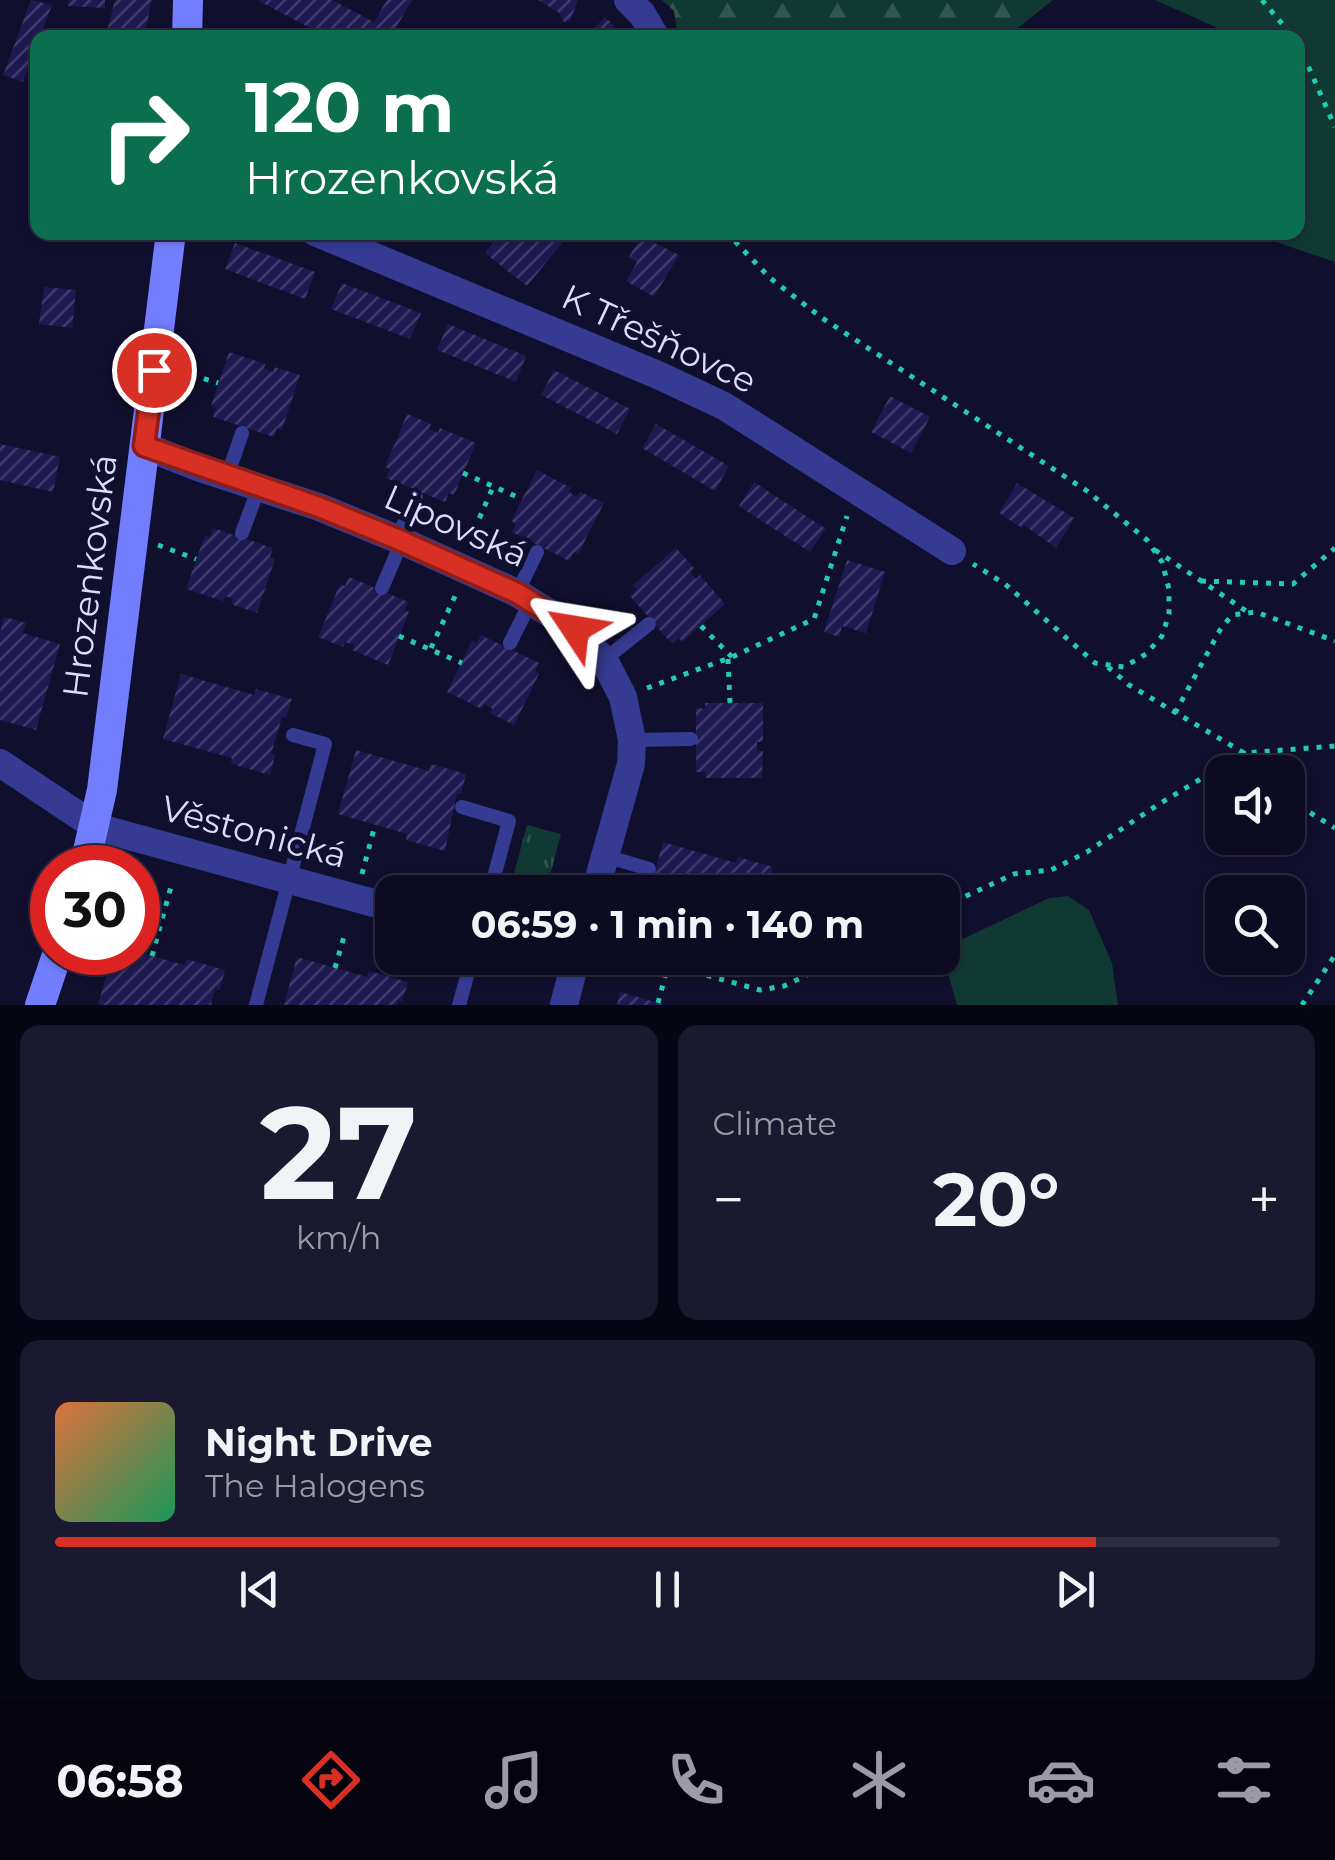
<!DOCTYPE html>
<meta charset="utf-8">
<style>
body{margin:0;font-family:Montserrat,sans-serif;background:#1b192f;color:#f1f3f6;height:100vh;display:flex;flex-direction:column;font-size:38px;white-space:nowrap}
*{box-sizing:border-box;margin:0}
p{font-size:32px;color:#9a9ba5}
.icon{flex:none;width:55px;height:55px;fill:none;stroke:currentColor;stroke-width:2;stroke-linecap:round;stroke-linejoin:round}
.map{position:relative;height:1005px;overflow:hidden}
.panel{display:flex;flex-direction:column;gap:20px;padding:20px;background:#070613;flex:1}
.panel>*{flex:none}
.top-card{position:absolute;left:30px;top:30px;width:1275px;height:210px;border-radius:20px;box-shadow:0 2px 8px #0004,0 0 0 2px #2d2b40;background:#0b6e4f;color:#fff;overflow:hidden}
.fabs{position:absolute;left:1205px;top:755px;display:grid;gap:20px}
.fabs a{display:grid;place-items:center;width:100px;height:100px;border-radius:20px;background:#0d0b22;box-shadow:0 2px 8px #0004,0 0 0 2px #2d2b40;font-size:50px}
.speed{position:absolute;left:30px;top:845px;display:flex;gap:20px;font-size:50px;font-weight:700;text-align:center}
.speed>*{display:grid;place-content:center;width:130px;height:130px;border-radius:50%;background:#0d0b22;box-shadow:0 2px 8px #0004,0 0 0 2px #2d2b40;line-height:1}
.speed .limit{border:15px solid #d22;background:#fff;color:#111}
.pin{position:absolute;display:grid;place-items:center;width:85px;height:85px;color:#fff;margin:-42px;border:5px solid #fff;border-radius:50%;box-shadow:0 2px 10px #0007}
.me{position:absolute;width:110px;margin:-55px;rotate:303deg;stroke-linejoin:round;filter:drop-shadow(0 0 8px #0008)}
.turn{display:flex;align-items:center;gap:35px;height:210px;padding:0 50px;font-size:45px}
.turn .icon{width:130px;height:130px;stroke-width:2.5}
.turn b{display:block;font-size:70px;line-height:85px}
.big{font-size:75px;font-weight:700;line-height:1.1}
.panel .tile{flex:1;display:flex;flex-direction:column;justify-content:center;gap:15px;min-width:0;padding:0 35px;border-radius:20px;background:#1b192f}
.panel .dial{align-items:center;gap:0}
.dial b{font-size:130px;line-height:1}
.song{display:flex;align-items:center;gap:30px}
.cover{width:120px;height:120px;border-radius:15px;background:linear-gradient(135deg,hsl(20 70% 55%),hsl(150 70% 35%))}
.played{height:10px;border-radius:5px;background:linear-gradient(90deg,#d93025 85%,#2d2b40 85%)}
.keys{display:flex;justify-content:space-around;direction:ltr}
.heat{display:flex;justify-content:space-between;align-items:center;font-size:55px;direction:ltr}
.panel .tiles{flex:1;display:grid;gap:20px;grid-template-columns:1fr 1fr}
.tile:last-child{grid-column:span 2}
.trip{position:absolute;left:375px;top:875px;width:585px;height:100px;border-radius:20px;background:#0d0b22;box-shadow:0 2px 8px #0004,0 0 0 2px #2d2b40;font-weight:700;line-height:100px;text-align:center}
.tab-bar{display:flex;height:160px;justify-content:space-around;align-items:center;background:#05040e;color:#9a9ba5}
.tab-bar .icon{width:70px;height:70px}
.tab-bar .current{color:#d93025}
.tab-bar b{font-size:45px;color:#f1f3f6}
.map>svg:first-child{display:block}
.green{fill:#113933}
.forest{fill:url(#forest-firs)}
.park{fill:url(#park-tufts)}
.building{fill:url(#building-hatch)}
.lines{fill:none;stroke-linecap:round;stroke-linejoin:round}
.path{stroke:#24cbb0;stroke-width:5;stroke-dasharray:5 8;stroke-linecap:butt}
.lane{stroke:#353b92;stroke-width:14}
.street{stroke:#353b92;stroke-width:28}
.secondary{stroke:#737eff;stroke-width:30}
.route-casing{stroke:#8d1f18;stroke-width:25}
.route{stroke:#d93025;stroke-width:18}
.labels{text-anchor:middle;stroke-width:10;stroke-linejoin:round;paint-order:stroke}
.street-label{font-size:35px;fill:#dcdcff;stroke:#110f2e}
</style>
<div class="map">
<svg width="1335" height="1005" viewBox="0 0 1335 1005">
<defs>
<pattern id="forest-firs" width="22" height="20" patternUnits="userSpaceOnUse" patternTransform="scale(2.5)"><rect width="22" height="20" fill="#113933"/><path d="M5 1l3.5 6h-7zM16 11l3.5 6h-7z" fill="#335552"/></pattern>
<pattern id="park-tufts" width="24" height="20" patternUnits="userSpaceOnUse" patternTransform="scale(2.5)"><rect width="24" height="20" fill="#113933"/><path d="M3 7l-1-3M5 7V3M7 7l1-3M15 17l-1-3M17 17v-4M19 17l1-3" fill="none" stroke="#335552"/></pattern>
<pattern id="building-hatch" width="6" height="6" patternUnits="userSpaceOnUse" patternTransform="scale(2.5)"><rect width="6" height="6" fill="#1f1951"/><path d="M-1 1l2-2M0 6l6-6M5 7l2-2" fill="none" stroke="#3f3a6b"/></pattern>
</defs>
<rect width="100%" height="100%" fill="#110f2e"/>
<g class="green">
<path d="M1155,0H1335V262L1249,233L1298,232V38L1238,37Z"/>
<path d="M1068,896L1089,910L1112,963L1118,1005H957L945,963L947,951L959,941L1049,898Z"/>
</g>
<path class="forest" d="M662,0H1053L1006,37H678L674,11Z"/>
<path class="park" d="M527,825L561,834L546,890L512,881Z"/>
<g class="building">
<path d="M31,0L52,5L23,82L3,75Z"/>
<path d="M69,0H105V8L68,6Z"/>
<path d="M115,0H152L144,38L106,35Z"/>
<path d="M257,0H332L374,22L387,0H412L390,38L371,29L367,38H329Z"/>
<path d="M538,0H578L570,21L564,22L559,13Z"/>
<path d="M605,17L614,26L603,38H592L588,34Z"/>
<path d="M502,232H571L527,286L485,253Z"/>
<path d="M641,236L679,255L654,297L626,281L637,262L629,257Z"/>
<path d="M235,243L315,272L305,299L225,269Z"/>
<path d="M342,283L421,313L410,339L331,309Z"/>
<path d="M44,287L76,290L72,328L39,324Z"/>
<path d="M448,324L526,356L516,382L437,350Z"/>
<path d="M229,352L265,364L264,369L273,372L274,367L300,375L282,430L277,428L274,437L213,417L216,408L211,406Z"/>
<path d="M554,370L630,409L617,434L541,395Z"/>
<path d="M890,396L930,417L911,453L871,432Z"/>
<path d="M407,414L431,424L429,429L438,433L440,428L476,443L454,495L449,493L445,502L386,478L390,469L385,467Z"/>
<path d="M656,424L729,466L715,491L642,448Z"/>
<path d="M0,444L60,457L53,492L0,480Z"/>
<path d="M537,470L571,488L569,492L577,497L580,492L604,503L578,554L574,552L569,561L512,532L516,524L511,521Z"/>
<path d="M754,482L826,529L810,552L739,506Z"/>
<path d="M1017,483L1074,518L1056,548L1024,525L1022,528L999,513Z"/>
<path d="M213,528L273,548L270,557L275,559L257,613L231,604L233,599L225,596L223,601L186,589L205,535L210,537Z"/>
<path d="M676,548L694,568L690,572L696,579L700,575L725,604L682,642L679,638L672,644L630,596L637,590L633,585Z"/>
<path d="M847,560L885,572L866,633L842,626L839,637L824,632Z"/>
<path d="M349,577L408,602L404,611L409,612L388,665L352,650L354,645L345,642L343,647L318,637L340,584L345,586Z"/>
<path d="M4,617L26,623L23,633L60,644L36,730L0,720V633Z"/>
<path d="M481,635L539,663L535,671L539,674L514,725L490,713L493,709L484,704L482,709L447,692L472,641L477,643Z"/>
<path d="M181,674L254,695L256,689L292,699L286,718L282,717L271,754L275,755L270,775L231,764L232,758L163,739Z"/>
<path d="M705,703H763V742H757V751H763L762,778H706L705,772H696V708L706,709Z"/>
<path d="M356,750L429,771L431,764L466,774L461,794L457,793L445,851L406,840L407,834L338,814Z"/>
<path d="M663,842L736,863L738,857L773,867L768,887L764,886L762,892H649Z"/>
<path d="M113,952H138L184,965L186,959L225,970L220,990L215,989L211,1005H98Z"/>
<path d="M297,957L367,977L369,971L408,982L402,1002L398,1000L397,1005H284Z"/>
<path d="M620,992L662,1004V1005H617Z"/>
</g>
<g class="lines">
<g class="path">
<path d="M1262,0L1294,38"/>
<path d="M1298,43L1335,127"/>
<path d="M726,232L770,278L822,318L1087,491L1147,540L1162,562L1169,589V614L1162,636L1146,654L1124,667L1095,663L1005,584L973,564"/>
<path d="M179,371L218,383"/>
<path d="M463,473L522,499"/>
<path d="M469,542L493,487"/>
<path d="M158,545L196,559"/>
<path d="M1155,550L1249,613"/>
<path d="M1201,581L1293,584L1335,548"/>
<path d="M701,626L732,657"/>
<path d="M399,636L462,663"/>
<path d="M431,648L456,594"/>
<path d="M728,659L730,703"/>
<path d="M1108,667L1129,685L1244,753L1335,746"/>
<path d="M647,688L732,657L814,619L847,516"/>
<path d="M1175,713L1220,630L1232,615L1256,612L1335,641"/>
<path d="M1288,799L1335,828"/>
<path d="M362,874L375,825"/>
<path d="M524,892L527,885"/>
<path d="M942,907L1014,874L1051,870L1087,852L1159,804L1244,753L1257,772"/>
<path d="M152,956L172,883"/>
<path d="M644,958L760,990L784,986L842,958"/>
<path d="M335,968L345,933"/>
<path d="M658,1003L670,958"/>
<path d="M1302,1005L1335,955"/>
</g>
<g class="lane">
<path d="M227,477L242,433"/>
<path d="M242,533L259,487"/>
<path d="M397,539L416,497"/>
<path d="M382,588L402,541"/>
<path d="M517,593L537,552"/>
<path d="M510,643L531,601"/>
<path d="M604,660L649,624"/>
<path d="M632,740L691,739"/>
<path d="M462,807L509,821L490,892"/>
<path d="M605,856L649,869"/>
<path d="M256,1005L325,744L293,735"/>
<path d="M459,1005L472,958"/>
</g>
<g class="street">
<path d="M628,0L642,14L656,38"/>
<path d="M315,232L658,375L724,406L952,551"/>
<path d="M144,446L200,468L319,507L402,541L517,593L575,629L604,660L623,697L632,740L631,764L595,892"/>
<path d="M0,763L96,827L392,908"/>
<path d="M564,1005L576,958"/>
</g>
<g class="secondary">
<path d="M187,38L188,0"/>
<path d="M84,868L102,790L171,232"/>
<path d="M40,1005L58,952"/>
</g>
</g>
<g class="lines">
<g class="route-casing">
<path id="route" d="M154,370L144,446L319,507L397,539L517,593L575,629"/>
</g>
<use href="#route" class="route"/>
</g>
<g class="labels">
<g class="street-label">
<text transform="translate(659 339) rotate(25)" y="12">K Třešňovce</text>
<text transform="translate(456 526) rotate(24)" y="12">Lipovská</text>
<text transform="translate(90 576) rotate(-83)" y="12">Hrozenkovská</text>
<text transform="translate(254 832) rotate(15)" y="12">Věstonická</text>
</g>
</g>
</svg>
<div class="fabs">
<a><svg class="icon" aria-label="sound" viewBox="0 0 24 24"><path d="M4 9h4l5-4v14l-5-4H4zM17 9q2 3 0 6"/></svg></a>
<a><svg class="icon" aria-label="search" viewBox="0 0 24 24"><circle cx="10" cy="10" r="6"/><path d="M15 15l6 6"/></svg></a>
</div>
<div class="speed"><div class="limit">30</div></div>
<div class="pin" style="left:154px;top:370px;background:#d93025"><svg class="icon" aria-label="arrive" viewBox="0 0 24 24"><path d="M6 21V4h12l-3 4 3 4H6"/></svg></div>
<svg class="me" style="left:575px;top:629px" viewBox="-20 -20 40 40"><path d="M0-17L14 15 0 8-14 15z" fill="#d93025" stroke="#fff" stroke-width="4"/></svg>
<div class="trip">06:59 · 1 min · 140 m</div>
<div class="top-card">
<div class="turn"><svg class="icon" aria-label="right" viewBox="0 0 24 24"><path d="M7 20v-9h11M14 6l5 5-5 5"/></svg><div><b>120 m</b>Hrozenkovská</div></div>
</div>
</div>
<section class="panel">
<div class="tiles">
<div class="tile dial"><b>27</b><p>km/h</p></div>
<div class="tile"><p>Climate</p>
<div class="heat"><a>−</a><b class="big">20°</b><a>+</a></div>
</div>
<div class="tile">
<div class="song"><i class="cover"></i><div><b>Night Drive</b><p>The Halogens</p></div></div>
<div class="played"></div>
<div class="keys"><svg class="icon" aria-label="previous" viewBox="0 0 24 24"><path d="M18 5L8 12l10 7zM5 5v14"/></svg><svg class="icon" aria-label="pause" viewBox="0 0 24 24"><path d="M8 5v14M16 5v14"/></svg><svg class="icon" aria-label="next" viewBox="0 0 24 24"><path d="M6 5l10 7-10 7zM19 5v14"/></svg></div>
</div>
</div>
</section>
<nav class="tab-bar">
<b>06:58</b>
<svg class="icon current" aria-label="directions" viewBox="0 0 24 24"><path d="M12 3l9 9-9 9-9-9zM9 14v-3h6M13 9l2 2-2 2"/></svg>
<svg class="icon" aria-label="music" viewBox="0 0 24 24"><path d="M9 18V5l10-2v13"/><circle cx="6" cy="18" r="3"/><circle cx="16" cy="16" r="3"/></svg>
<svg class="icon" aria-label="phone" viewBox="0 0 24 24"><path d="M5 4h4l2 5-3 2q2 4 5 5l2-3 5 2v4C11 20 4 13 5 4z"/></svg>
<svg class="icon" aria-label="climate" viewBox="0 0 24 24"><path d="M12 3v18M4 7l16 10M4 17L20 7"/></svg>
<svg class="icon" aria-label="car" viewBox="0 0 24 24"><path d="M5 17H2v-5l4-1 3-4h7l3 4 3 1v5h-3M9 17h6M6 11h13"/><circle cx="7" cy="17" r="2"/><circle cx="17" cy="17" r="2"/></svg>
<svg class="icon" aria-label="filters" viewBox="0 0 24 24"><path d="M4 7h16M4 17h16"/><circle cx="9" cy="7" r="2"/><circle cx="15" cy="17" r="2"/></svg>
</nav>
